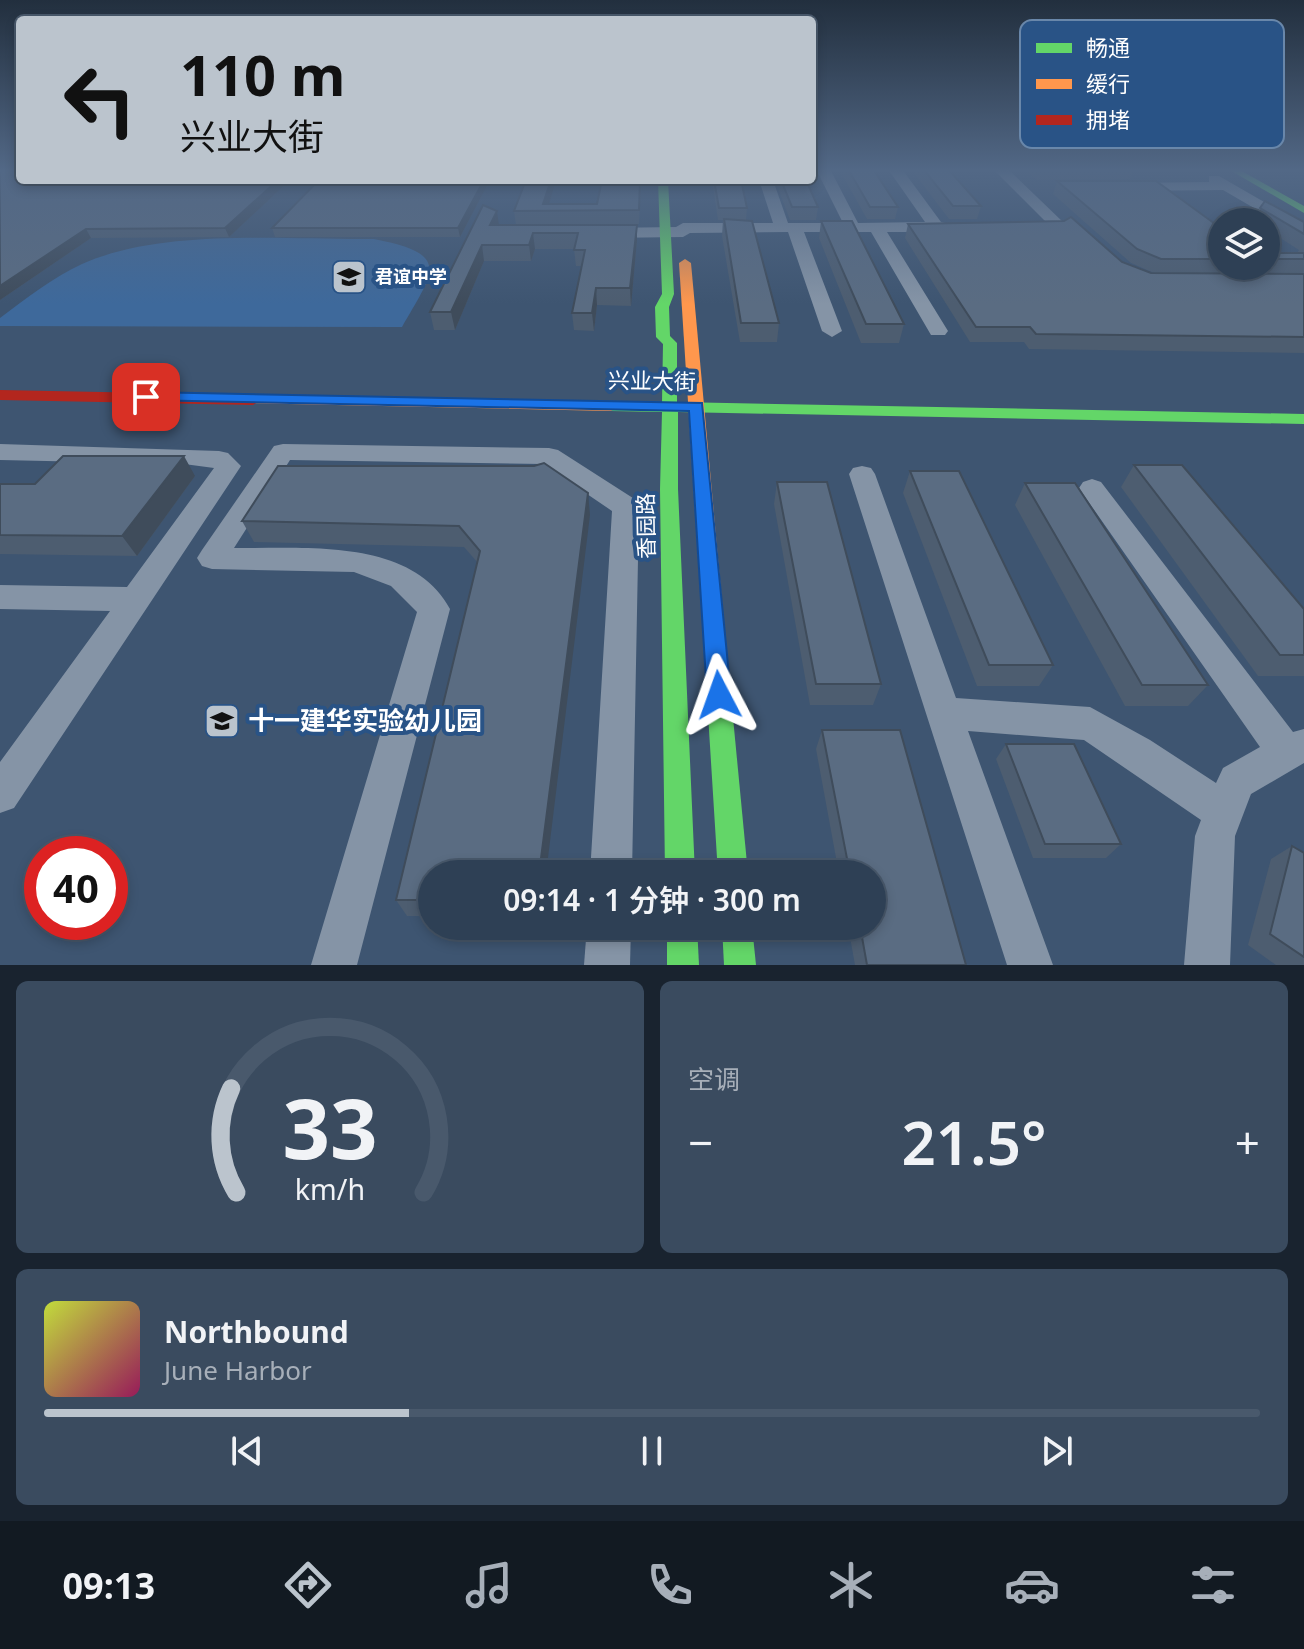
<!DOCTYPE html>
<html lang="zh">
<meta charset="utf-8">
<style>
body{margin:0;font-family:"Noto Sans","Noto Sans SC",sans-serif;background:#3a4b5f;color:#f1f3f6;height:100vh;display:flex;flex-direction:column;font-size:30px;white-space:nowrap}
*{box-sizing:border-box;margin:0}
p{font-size:26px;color:#a7afb9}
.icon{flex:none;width:44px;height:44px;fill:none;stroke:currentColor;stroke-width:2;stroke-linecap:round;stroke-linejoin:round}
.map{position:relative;height:965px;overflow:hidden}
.drawer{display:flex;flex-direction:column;gap:16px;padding:16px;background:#19232f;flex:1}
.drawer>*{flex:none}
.guide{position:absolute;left:16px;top:16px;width:800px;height:168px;border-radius:8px;box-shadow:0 4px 12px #0003,0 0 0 2px #49596c;background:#bbc4cd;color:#111;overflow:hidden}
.tools{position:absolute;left:1208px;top:208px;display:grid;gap:16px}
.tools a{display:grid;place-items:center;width:72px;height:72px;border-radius:50%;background:#2e4055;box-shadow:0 4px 12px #0003,0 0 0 2px #49596c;font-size:40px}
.speed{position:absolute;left:24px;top:836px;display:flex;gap:16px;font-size:40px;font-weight:700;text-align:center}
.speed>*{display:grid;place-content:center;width:104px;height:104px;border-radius:50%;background:#2e4055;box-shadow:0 4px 12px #0003,0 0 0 2px #49596c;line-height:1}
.speed .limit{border:12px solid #d22;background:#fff;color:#111}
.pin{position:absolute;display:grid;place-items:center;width:68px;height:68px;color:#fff;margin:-34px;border-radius:16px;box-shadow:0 4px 12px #0006}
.me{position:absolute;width:88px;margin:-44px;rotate:356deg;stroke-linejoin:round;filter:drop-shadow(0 0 6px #0008)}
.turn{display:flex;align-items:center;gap:28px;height:168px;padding:0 32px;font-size:36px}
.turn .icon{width:104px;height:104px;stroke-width:2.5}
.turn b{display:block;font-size:56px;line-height:68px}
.big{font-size:60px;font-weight:600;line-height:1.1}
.drawer .tile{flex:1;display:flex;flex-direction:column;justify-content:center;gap:12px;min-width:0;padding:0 28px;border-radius:12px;background:#3a4b5f}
.drawer .dial{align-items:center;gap:0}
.dial svg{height:208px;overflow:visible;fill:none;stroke:#49596c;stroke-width:7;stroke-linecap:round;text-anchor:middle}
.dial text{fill:#f1f3f6;stroke:none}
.song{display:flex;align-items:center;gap:24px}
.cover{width:96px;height:96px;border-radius:12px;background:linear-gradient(135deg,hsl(70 70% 55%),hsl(330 70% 35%))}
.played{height:8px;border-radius:4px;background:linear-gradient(90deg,#bbc4cd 30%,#49596c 30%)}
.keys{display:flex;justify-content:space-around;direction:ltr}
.heat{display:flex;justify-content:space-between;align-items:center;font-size:44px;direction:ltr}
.drawer .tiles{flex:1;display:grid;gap:16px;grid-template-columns:1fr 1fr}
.tile:last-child{grid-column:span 2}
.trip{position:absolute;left:418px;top:860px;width:468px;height:80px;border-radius:40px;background:#2e4055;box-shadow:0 4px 12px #0003,0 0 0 2px #49596c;font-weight:600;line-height:80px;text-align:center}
.tab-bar{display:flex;height:128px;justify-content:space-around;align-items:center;background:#121a22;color:#a7afb9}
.tab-bar .icon{width:56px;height:56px}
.tab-bar .current{color:#bbc4cd}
.tab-bar b{font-size:36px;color:#f1f3f6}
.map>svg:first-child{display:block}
.green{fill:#3e699b}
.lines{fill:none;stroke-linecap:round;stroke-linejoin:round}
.street{fill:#8594a6;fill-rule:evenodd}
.fast{fill:#63d668;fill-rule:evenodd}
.slow{fill:#ff974d;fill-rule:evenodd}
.jam{fill:#b3261e;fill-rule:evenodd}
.wall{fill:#4d5d70}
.shaded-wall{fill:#3f4c5b}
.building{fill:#5a6c82;stroke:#3f4c5b;stroke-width:2}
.route{fill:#1a73e8;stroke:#114b97;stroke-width:2}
.labels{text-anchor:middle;stroke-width:8;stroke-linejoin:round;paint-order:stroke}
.far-poi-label{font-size:18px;font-weight:bold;fill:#fff;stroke:#295386;text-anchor:start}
.street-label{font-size:22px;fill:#fff;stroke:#295386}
.near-poi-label{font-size:26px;font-weight:bold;fill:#fff;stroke:#295386;text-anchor:start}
.key{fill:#295386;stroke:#6987aa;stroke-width:2}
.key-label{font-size:22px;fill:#fff}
</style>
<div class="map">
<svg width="1304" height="965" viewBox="0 0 1304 965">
<rect width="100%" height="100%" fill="#3e5571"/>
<path class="green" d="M374,239C452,254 434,271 402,327L0,326V318C27,298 52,278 82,264C163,228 285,240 374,239Z"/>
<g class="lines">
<g class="street">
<path d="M816,169H830L858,223L925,222L888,169H902L941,222L949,224V230L943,232H887L948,331L945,335H931L871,232H804L842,331L832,337L822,331L788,232L690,233L683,237L604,238L596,233L604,228L676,227L683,223H773L759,180H773L788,223H843Z"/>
<path d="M993,169H1008L1064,223V229H1029V223L1045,221Z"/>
<path d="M1209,176H1219L1304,225V237L1223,190L1128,191L1121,187L1128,183L1209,182Z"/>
<path d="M0,444L219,451L228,453L241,466L14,808L0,813V762L110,611L0,609V585L127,587L214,468L184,464L0,460Z"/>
<path d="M283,444L549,448L558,450L636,500L639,507L632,874H590L612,511L543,464L290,460L234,548C302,549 412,537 450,609L357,965H311L417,612L391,586L354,572L212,569L202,566L197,558L202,550L274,446Z"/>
<path d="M862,466L871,468L875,474L956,698L1090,707L1150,740L1216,783L1223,768L1260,747L1083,494L1079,488L1083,482L1092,479L1101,482L1293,732L1304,729V763L1251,794L1235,836L1230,965H1184L1195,836L1201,820L1084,740L968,731L1053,965H1007L849,474L853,468Z"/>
<path d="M587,926H631L630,965H584Z"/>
</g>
<g class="fast">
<path d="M1228,169H1238L1304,206V213Z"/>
<path d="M658,180H668L674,294L669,307L670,336L677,343V402L1304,414V424L678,412V489L695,874H665L660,489L662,412L611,411L603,406L611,401L662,402L663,344L656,337L655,307L662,294Z"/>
<path d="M714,625L722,627L725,634L748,874H718L703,634L706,627Z"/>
<path d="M667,926H697L699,965H667Z"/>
<path d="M722,926H752L756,965H724Z"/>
</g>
<g class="slow">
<path d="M685,259L691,263L725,634L722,641L714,643L706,641L703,634L679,263Z"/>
<path d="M253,395L611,401L619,406L611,411L247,403L245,400Z"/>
</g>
<path class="jam" d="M0,390L253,395L261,400L253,405L0,400Z"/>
</g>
<g class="wall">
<path d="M0,169L290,180L229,237L91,238L0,300Z"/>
<path d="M839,169H873L898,207L895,219H867Z"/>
<path d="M911,169H948L981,206L977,219H949Z"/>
<path d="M1024,169H1135L1130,179L1037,180Z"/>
<path d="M490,180L460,237H275L272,228Z"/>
<path d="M602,180H641L639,224L516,225L514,211L549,204H597Z"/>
<path d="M712,180H741L747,208L746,220L779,323L777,342H740L722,236L723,220H718Z"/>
<path d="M775,180H806L818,207L816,220H790Z"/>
<path d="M1057,181L1222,229V266H1266V253H1297L1299,250L1266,229V222H1255L1253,221L1265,201L1304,222V273H1154L1131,263L1053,194Z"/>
<path d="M483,205L499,225L637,240L631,306L597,305L594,331L574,330L572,313L581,266H576L574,249H535L531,261H484L455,330H434L430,312Z"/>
<path d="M821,221L904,324L899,343H861L819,238Z"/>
<path d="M908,224L1122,262L1151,273L1304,274V353L1029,349L1024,342H970L905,238Z"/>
<path d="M1134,465L1304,609V676H1258L1121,487Z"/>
<path d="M910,471L1053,665L1039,686H977L903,493Z"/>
<path d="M195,476L137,556L0,554V484H35Z"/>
<path d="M777,482L881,684L873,705H810L774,504Z"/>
<path d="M1025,483L1208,685L1188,706H1125L1015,505Z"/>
<path d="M590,515L432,874V916H407L396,900L478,563L464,547L254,542L242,521Z"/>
<path d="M822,730L966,965H855L848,926H872V874H839L816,749Z"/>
<path d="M1006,744L1121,844L1106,858H1033L996,759Z"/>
<path d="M1292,846L1304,853V965H1276L1248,945L1271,859Z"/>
</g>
<g class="shaded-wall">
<path d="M278,180H290L229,237L225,228Z"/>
<path d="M484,180H490L460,237L458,228Z"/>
<path d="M551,180H556L547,211L543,204Z"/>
<path d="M497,211L499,226L490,225Z"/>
<path d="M637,225V240L631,306L630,288Z"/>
<path d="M86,229L91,238L0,300V286Z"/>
<path d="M533,233L535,249L531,261L529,245Z"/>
<path d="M482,245L484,261L455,330L451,312Z"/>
<path d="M596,288L597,305L594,331L592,313Z"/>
<path d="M184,456L195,476L137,556L122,536Z"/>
<path d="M588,493L590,515L546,874H539Z"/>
</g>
<g class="building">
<path d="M0,169H20V180H278L225,228L86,229L0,286Z"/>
<path d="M848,169H873L898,207H870Z"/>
<path d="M923,169H948L981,206H953Z"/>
<path d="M319,180H484L458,228H272Z"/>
<path d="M526,180H551L543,204H597L602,180H640L639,210L514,211Z"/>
<path d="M714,180H741L747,208H719Z"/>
<path d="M781,180H806L818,207H792Z"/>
<path d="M1057,181H1156L1222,229V259H1161L1137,249Z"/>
<path d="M1265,201L1304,222V234L1260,208Z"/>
<path d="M483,205L497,211L490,225H637L630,288H596L592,313H572L585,250H574L578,233H533L529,245H482L451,312H430Z"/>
<path d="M1071,217L1122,262L1151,273L1304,274V337L1036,334L1030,327H976L908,224L1064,221Z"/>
<path d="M724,219L752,221L779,323H741Z"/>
<path d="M821,221H852L904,324H866Z"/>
<rect x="1266" y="253" width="38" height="6"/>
<path d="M63,456H184L122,536L0,535V484H35Z"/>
<path d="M544,463L588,493L539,874H432V900H396L480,551L459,526L242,521L278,466H534Z"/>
<path d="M1134,465H1182L1304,609V655H1280Z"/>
<path d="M910,471H959L1053,665H989Z"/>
<path d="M777,482H827L881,684H816Z"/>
<path d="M1025,483H1075L1208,685H1142Z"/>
<path d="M822,730H900L966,965H867L860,926H872V874H850Z"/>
<path d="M1006,744H1074L1121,844H1045Z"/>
<path d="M1292,846L1304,853V957L1270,934Z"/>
</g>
<linearGradient id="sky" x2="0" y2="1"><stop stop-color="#222f3e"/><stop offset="0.56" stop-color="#526886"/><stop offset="1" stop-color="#526886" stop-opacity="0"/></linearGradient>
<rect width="1304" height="304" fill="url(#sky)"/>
<path class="route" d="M146,392L702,403L731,695L728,703L719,706L711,703L707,695L689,411L141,400L138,397Z"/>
<defs>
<g id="school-square" transform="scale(1.8)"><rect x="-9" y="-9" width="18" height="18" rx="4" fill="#bbc4cd" stroke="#295386"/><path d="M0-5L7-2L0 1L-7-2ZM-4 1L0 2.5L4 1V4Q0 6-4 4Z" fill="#111"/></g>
</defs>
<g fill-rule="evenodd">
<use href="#school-square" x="349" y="277"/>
<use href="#school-square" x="222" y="721"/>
</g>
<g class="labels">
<g class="far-poi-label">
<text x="375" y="283">君谊中学</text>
</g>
<g class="street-label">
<text transform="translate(652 381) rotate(1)" y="8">兴业大街</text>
<text transform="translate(646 526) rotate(-91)" y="8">香园路</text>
</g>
<g class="near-poi-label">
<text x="248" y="730">十一建华实验幼儿园</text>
</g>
</g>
<rect x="1020" y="20" width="264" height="128" rx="12" class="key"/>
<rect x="1036" y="43" width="36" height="10" fill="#63d668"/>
<rect x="1036" y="79" width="36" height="10" fill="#ff974d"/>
<rect x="1036" y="115" width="36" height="10" fill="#b3261e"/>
<g class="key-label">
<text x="1086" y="56">畅通</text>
<text x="1086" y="92">缓行</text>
<text x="1086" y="128">拥堵</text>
</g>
</svg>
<div class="tools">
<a><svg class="icon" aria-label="layers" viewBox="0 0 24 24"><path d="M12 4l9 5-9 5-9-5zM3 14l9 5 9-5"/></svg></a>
</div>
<div class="speed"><div class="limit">40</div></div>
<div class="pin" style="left:146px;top:397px;background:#d93025"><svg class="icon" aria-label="arrive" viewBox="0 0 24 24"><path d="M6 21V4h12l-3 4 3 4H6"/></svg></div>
<svg class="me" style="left:719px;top:695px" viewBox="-20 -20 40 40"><path d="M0-17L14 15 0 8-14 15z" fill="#1a73e8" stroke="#fff" stroke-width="4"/></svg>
<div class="trip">09:14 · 1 分钟 · 300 m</div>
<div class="guide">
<div class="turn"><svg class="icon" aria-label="left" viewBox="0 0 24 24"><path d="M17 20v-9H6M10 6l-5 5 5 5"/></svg><div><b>110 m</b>兴业大街</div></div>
</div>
</div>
<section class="drawer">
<div class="tiles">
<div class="tile dial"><svg viewBox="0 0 100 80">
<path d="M14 69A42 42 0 1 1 86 69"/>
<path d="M14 69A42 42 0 0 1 12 29" stroke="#bbc4cd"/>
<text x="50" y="56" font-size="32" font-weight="700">33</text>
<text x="50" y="72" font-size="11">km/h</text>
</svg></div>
<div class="tile"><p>空调</p>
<div class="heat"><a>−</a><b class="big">21.5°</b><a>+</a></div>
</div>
<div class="tile">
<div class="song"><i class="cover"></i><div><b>Northbound</b><p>June Harbor</p></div></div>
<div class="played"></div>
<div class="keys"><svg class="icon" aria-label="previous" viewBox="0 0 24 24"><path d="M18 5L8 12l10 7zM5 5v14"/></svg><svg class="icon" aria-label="pause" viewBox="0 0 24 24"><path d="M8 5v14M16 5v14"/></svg><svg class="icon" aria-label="next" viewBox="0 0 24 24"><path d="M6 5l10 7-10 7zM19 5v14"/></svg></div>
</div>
</div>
</section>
<nav class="tab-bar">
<b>09:13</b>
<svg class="icon current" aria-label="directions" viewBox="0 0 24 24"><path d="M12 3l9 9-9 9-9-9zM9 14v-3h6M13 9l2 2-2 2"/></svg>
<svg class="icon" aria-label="music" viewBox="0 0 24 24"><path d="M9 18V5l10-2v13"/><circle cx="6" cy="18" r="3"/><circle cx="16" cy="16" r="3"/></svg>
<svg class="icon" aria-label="phone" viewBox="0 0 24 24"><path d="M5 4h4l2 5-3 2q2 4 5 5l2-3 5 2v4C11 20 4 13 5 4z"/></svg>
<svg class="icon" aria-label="climate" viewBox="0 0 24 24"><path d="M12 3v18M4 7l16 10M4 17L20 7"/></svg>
<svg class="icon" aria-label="car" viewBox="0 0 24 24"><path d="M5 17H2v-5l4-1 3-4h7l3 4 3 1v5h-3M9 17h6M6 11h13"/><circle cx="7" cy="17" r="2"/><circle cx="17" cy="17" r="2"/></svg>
<svg class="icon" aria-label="filters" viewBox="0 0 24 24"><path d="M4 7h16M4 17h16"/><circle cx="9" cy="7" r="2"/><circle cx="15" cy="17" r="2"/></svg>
</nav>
